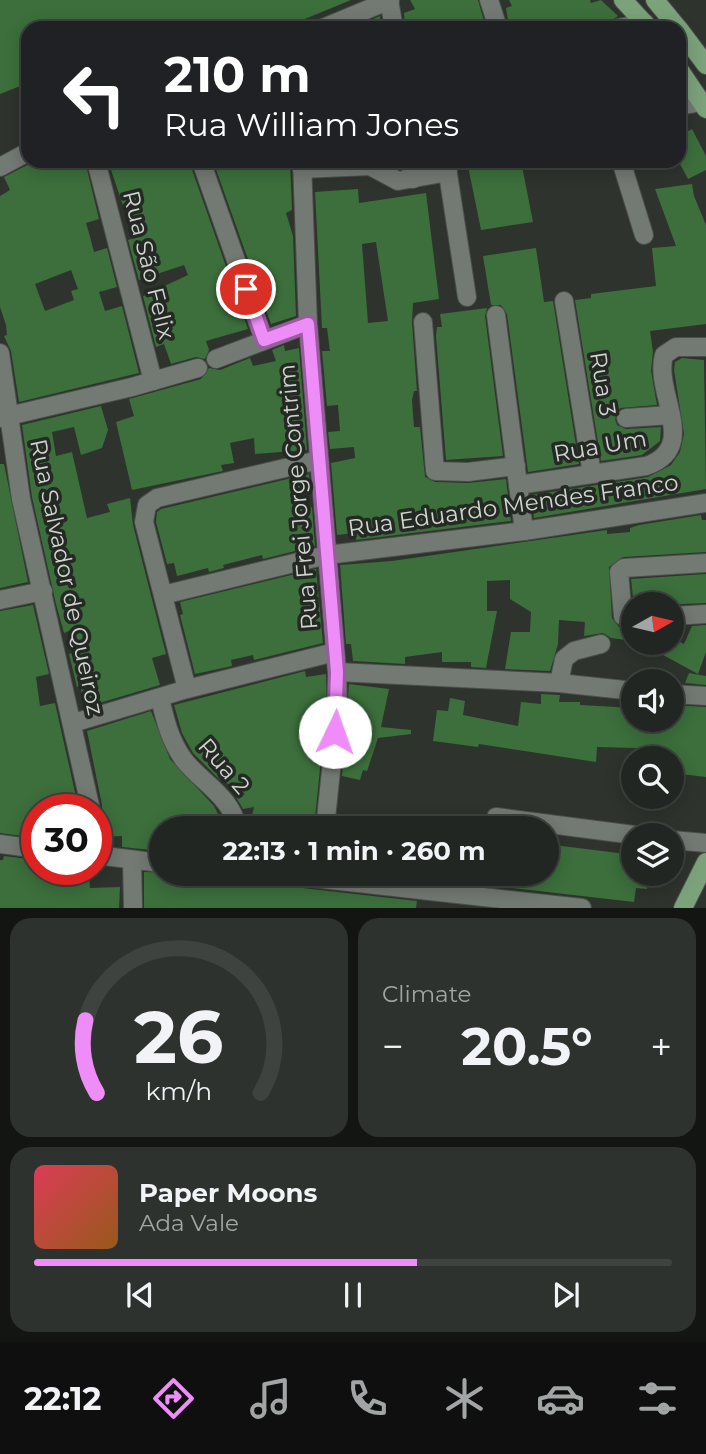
<!DOCTYPE html>
<meta charset="utf-8">
<style>
body{margin:0;font-family:Montserrat,sans-serif;background:#2e322f;color:#f1f3f6;height:100vh;display:flex;flex-direction:column;font-size:26px;white-space:nowrap}
*{box-sizing:border-box;margin:0}
p{font-size:23px;color:#a2a5a5}
.icon{flex:none;width:38px;height:38px;fill:none;stroke:currentColor;stroke-width:2;stroke-linecap:round;stroke-linejoin:round}
.map{position:relative;height:908px;overflow:hidden}
.sheet{display:flex;flex-direction:column;gap:10px;padding:10px;background:#131513;flex:1}
.sheet>*{flex:none}
.top-card{position:absolute;left:21px;top:21px;width:665px;height:147px;border-radius:21px;box-shadow:0 4px 18px #0003,0 0 0 2px #3f4340;background:#202124;color:#fff;overflow:hidden}
.needle{width:46px;rotate:82deg}
.buttons{position:absolute;left:621px;top:592px;display:grid;gap:14px}
.buttons a{display:grid;place-items:center;width:63px;height:63px;border-radius:50%;background:#222622;box-shadow:0 4px 18px #0003,0 0 0 2px #3f4340;font-size:35px}
.speed{position:absolute;left:21px;top:794px;display:flex;gap:14px;font-size:35px;font-weight:700;text-align:center}
.speed>*{display:grid;place-content:center;width:91px;height:91px;border-radius:50%;background:#222622;box-shadow:0 4px 18px #0003,0 0 0 2px #3f4340;line-height:1}
.speed .limit{border:10px solid #d22;background:#fff;color:#111}
.pin{position:absolute;display:grid;place-items:center;width:60px;height:60px;color:#fff;margin:-30px;border:4px solid #fff;border-radius:50%;box-shadow:0 2px 7px #0007}
.me{position:absolute;width:77px;margin:-38px;rotate:3deg;stroke-linejoin:round;filter:drop-shadow(0 0 5px #0008)}
.turn{display:flex;align-items:center;gap:24px;height:147px;padding:0 28px;font-size:32px}
.turn .icon{width:91px;height:91px;stroke-width:2.5}
.turn b{display:block;font-size:49px;line-height:60px}
.big{font-size:52px;font-weight:700;line-height:1.1}
.sheet .tile{flex:1;display:flex;flex-direction:column;justify-content:center;gap:10px;min-width:0;padding:0 24px;border-radius:21px;background:#2e322f}
.sheet .dial{align-items:center;gap:0}
.dial svg{height:182px;overflow:visible;fill:none;stroke:#3f4340;stroke-width:7;stroke-linecap:round;text-anchor:middle}
.dial text{fill:#f1f3f6;stroke:none}
.song{display:flex;align-items:center;gap:21px}
.cover{width:84px;height:84px;border-radius:10px;background:linear-gradient(135deg,hsl(350 70% 55%),hsl(30 70% 35%))}
.played{height:7px;border-radius:4px;background:linear-gradient(90deg,#ee8cf8 60%,#3f4340 60%)}
.keys{display:flex;justify-content:space-around;direction:ltr}
.heat{display:flex;justify-content:space-between;align-items:center;font-size:38px;direction:ltr}
.sheet .tiles{flex:1;display:grid;gap:10px;grid-template-columns:1fr 1fr}
.tile:last-child{grid-column:span 2}
.trip{position:absolute;left:149px;top:816px;width:410px;height:70px;border-radius:35px;background:#222622;box-shadow:0 4px 18px #0003,0 0 0 2px #3f4340;font-weight:700;line-height:70px;text-align:center}
.menu{display:flex;height:112px;justify-content:space-around;align-items:center;background:#0e0f0e;color:#a2a5a5}
.menu .icon{width:49px;height:49px}
.menu .active{color:#ee8cf8}
.menu b{font-size:32px;color:#f1f3f6}
.map>svg:first-child{display:block}
.building{fill:#3c6f3c;fill-rule:evenodd}
.lines{fill:none;stroke-linecap:round;stroke-linejoin:round}
.minor-casing{stroke:#4a4f4a;stroke-width:20}
.major-casing{stroke:#4a4f4a;stroke-width:20}
.minor{stroke:#737973;stroke-width:18}
.major{stroke:#7ba27a;stroke-width:18}
.route-casing{stroke:#9b5ba1;stroke-width:18}
.route{stroke:#ee8cf8;stroke-width:12}
.labels{text-anchor:middle;stroke-width:7;stroke-linejoin:round;paint-order:stroke}
.street-label{font-size:23px;fill:#d1d4d1;stroke:#242924}
</style>
<div class="map">
<svg width="706" height="908" viewBox="0 0 706 908">
<rect width="100%" height="100%" fill="#2e332d"/>
<g class="building">
<path d="M0,0H351L283,28H225L223,23L210,28H28V83L0,94Z"/>
<path d="M410,0H478L486,28H405L404,13L415,9Z"/>
<path d="M509,0H590L591,3L601,0L618,16L609,22L570,28H509L506,8L512,6Z"/>
<path d="M380,16L382,28H353Z"/>
<path d="M692,129L706,156V170L688,179L679,162V136Z"/>
<path d="M35,161H85L99,219L86,223L89,233L94,252L107,248L117,287L99,292L105,311L122,306L139,373L19,402L11,351L4,336L7,335L6,325L0,307V196L10,190L4,177ZM71,270L78,289L71,291L74,300L45,311L35,284Z"/>
<path d="M108,161H189L248,329L206,341L209,350L205,359L196,357L171,364L164,344L156,347L143,296L188,275L184,265L139,280L128,240L134,238Z"/>
<path d="M213,161H290L292,210L286,213L293,236L296,316L271,324Z"/>
<path d="M467,161H521L533,222L481,230Z"/>
<path d="M692,184L694,196L706,225V324L650,331L653,352L651,371L657,405L620,408L615,419L617,425L626,429L661,427L660,441L642,455L601,461L575,300L591,298V294L656,286L652,248L676,246L655,189Z"/>
<path d="M358,189L359,203L426,193L439,299L413,303L412,323L417,391H414L412,400L414,427H420L425,477L435,482L468,483L506,479L511,521L356,540L355,533L337,535L331,463L355,458L354,447L330,449L328,432L340,431L338,405L327,406L322,351H330L327,328H322L315,192ZM376,242L388,321L368,323L362,244Z"/>
<path d="M536,248L544,302L553,301L579,464L528,472L507,314L501,305H491L483,256Z"/>
<path d="M487,308L485,316L503,456L446,460L436,336L437,327H442L440,314Z"/>
<path d="M284,345L285,351L299,348L307,450L255,454L254,438L230,443L234,463L221,465L223,471L132,490L116,422L134,416L129,399L201,379L209,368L220,370L250,358L253,366L276,361L272,350Z"/>
<path d="M682,358L704,360L706,489L534,518L531,495L648,477L671,465L680,452L684,434L674,370L675,362Z"/>
<path d="M101,406L108,430L102,448L81,455L74,427L52,432L56,456L72,452L87,518L110,512L107,504L130,498L133,525L166,654L152,658L160,685L86,707L80,686L77,687L69,654L75,652L69,631L64,633L56,604L32,497L22,425Z"/>
<path d="M0,464H4L28,582L0,588Z"/>
<path d="M309,474L310,484L302,485L306,509L312,507L315,546L263,559L262,555L223,565L224,568L209,572L208,568L177,576L174,563L167,564L156,522L157,512L161,509Z"/>
<path d="M701,515L702,520H706V552L623,557L609,567L612,618L619,627L634,630V641L611,638L603,633L584,636L585,622L559,620L558,644L550,671L505,669L511,632H530L531,612L510,599V580L487,581V611H497L486,668L471,667V662H442V652L405,657V664L353,661L351,644H346L340,565L392,561L607,530V534L630,532V528L639,525Z"/>
<path d="M316,569L323,643L254,660L253,655L231,660L232,666L195,674L180,615L183,614L180,602Z"/>
<path d="M706,574V603L634,606L631,579Z"/>
<path d="M33,605L49,674L36,677L40,706L55,703L79,810H37V830H31L30,837L0,833V611Z"/>
<path d="M706,625V652L698,674L663,655L672,638L684,644L692,626Z"/>
<path d="M305,671L306,677L326,674L327,704L325,723L321,724L323,739L314,828H249L254,807L243,809L236,797L245,794L236,788L235,783L228,784L218,778L193,753L182,733L174,705Z"/>
<path d="M689,673L706,676V685L685,683Z"/>
<path d="M349,684L389,689L381,727L411,730V734L378,738L367,771L363,770L360,780L342,776Z"/>
<path d="M541,694L560,695L559,702H580V705L634,708V719H672V705L706,707V777L672,773V758H645L646,750L636,748L597,747L596,762L479,744L478,747L433,741L437,710L448,711L450,698L465,701L463,715L518,726L521,702L541,704Z"/>
<path d="M151,711L170,759L214,806L225,828H161V851L122,847V836L102,837V805L87,731Z"/>
<path d="M337,818L361,821L360,828H336Z"/>
<path d="M546,844L634,855V873H649L647,889L636,888L634,902L443,880V873H546Z"/>
<path d="M4,856L37,860V870H88L90,888L120,887L119,908H0V860H3Z"/>
<path d="M144,872L255,874L267,884L417,901L416,908H144Z"/>
</g>
<g class="lines">
<g class="minor-casing">
<g id="minor">
<path d="M389,0L394,28"/>
<path d="M489,0L498,28"/>
<path d="M323,28L390,0"/>
<path d="M618,28L645,23"/>
<path d="M679,106L702,102"/>
<path d="M96,161L153,381"/>
<path d="M201,161L264,340"/>
<path d="M302,161L308,324L337,672L338,704L325,828"/>
<path d="M410,161L413,179"/>
<path d="M446,161L467,297"/>
<path d="M621,161L644,235"/>
<path d="M0,167L28,152"/>
<path d="M302,169L370,166L398,181L448,172"/>
<path d="M564,301L592,474"/>
<path d="M496,315L524,531"/>
<path d="M423,322L435,471L468,472L516,466"/>
<path d="M0,353L21,499L91,810"/>
<path d="M216,359L308,324"/>
<path d="M0,418L132,387L198,368"/>
<path d="M626,418L671,415"/>
<path d="M518,485L646,466C701,447 653,393 664,355L676,347H706"/>
<path d="M163,595L327,555L524,531L706,503"/>
<path d="M0,600L43,591"/>
<path d="M672,616L706,614"/>
<path d="M634,619L623,616L619,572L624,568L706,563"/>
<path d="M337,672L559,683L634,691"/>
<path d="M559,683L564,659L574,651L601,644"/>
<path d="M187,689L144,522L147,505L157,498L319,460"/>
<path d="M672,694L706,696"/>
<path d="M160,698C165,720 170,741 184,760C201,782 233,798 237,828"/>
<path d="M73,723L187,689L335,652"/>
<path d="M496,817L634,835"/>
<path d="M672,840L706,843"/>
<path d="M0,844L37,849"/>
<path d="M96,855L161,863"/>
<path d="M132,860L133,908"/>
<path d="M268,873L582,908"/>
</g>
</g>
<g class="major-casing">
<g id="major">
<path d="M623,0L649,28"/>
<path d="M655,0L678,28"/>
<path d="M679,29L706,65"/>
<path d="M679,69L706,109"/>
<path d="M683,908L706,862"/>
</g>
</g>
<use href="#minor" class="minor"/>
<use href="#major" class="major"/>
</g>
<g class="lines">
<g class="route-casing">
<path id="route" d="M246,289L264,340L308,324L337,672L335,732"/>
</g>
<use href="#route" class="route"/>
</g>
<g class="labels">
<g class="street-label">
<text transform="translate(149 265) rotate(76)" y="8">Rua São Felix</text>
<text transform="translate(603 384) rotate(81)" y="8">Rua 3</text>
<text transform="translate(600 446) rotate(-10)" y="8">Rua Um</text>
<text transform="translate(298 497) rotate(-95)" y="8">Rua Frei Jorge Contrim</text>
<text transform="translate(513 505) rotate(-8)" y="8">Rua Eduardo Mendes Franco</text>
<text transform="translate(67 577) rotate(78)" y="8">Rua Salvador de Queiroz</text>
<text transform="translate(224 766) rotate(49)" y="8">Rua 2</text>
</g>
</g>
</svg>
<div class="buttons">
<a><svg class="needle" viewBox="-14 -14 28 28"><path d="M0-13l5 13h-10z" fill="#e53935"/><path d="M0 13l5-13h-10z" fill="#a2a5a5"/></svg></a>
<a><svg class="icon" aria-label="sound" viewBox="0 0 24 24"><path d="M4 9h4l5-4v14l-5-4H4zM17 9q2 3 0 6"/></svg></a>
<a><svg class="icon" aria-label="search" viewBox="0 0 24 24"><circle cx="10" cy="10" r="6"/><path d="M15 15l6 6"/></svg></a>
<a><svg class="icon" aria-label="layers" viewBox="0 0 24 24"><path d="M12 4l9 5-9 5-9-5zM3 14l9 5 9-5"/></svg></a>
</div>
<div class="speed"><div class="limit">30</div></div>
<div class="pin" style="left:246px;top:289px;background:#d93025"><svg class="icon" aria-label="arrive" viewBox="0 0 24 24"><path d="M6 21V4h12l-3 4 3 4H6"/></svg></div>
<svg class="me" style="left:335px;top:732px" viewBox="-20 -20 40 40"><circle r="19" fill="#fff"/><path d="M0-13L10 11 0 6-10 11z" fill="#ee8cf8"/></svg>
<div class="trip">22:13 · 1 min · 260 m</div>
<div class="top-card">
<div class="turn"><svg class="icon" aria-label="left" viewBox="0 0 24 24"><path d="M17 20v-9H6M10 6l-5 5 5 5"/></svg><div><b>210 m</b>Rua William Jones</div></div>
</div>
</div>
<section class="sheet">
<div class="tiles">
<div class="tile dial"><svg viewBox="0 0 100 80">
<path d="M14 69A42 42 0 1 1 86 69"/>
<path d="M14 69A42 42 0 0 1 9 37" stroke="#ee8cf8"/>
<text x="50" y="56" font-size="32" font-weight="700">26</text>
<text x="50" y="72" font-size="11">km/h</text>
</svg></div>
<div class="tile"><p>Climate</p>
<div class="heat"><a>−</a><b class="big">20.5°</b><a>+</a></div>
</div>
<div class="tile">
<div class="song"><i class="cover"></i><div><b>Paper Moons</b><p>Ada Vale</p></div></div>
<div class="played"></div>
<div class="keys"><svg class="icon" aria-label="previous" viewBox="0 0 24 24"><path d="M18 5L8 12l10 7zM5 5v14"/></svg><svg class="icon" aria-label="pause" viewBox="0 0 24 24"><path d="M8 5v14M16 5v14"/></svg><svg class="icon" aria-label="next" viewBox="0 0 24 24"><path d="M6 5l10 7-10 7zM19 5v14"/></svg></div>
</div>
</div>
</section>
<nav class="menu">
<b>22:12</b>
<svg class="icon active" aria-label="directions" viewBox="0 0 24 24"><path d="M12 3l9 9-9 9-9-9zM9 14v-3h6M13 9l2 2-2 2"/></svg>
<svg class="icon" aria-label="music" viewBox="0 0 24 24"><path d="M9 18V5l10-2v13"/><circle cx="6" cy="18" r="3"/><circle cx="16" cy="16" r="3"/></svg>
<svg class="icon" aria-label="phone" viewBox="0 0 24 24"><path d="M5 4h4l2 5-3 2q2 4 5 5l2-3 5 2v4C11 20 4 13 5 4z"/></svg>
<svg class="icon" aria-label="climate" viewBox="0 0 24 24"><path d="M12 3v18M4 7l16 10M4 17L20 7"/></svg>
<svg class="icon" aria-label="car" viewBox="0 0 24 24"><path d="M5 17H2v-5l4-1 3-4h7l3 4 3 1v5h-3M9 17h6M6 11h13"/><circle cx="7" cy="17" r="2"/><circle cx="17" cy="17" r="2"/></svg>
<svg class="icon" aria-label="filters" viewBox="0 0 24 24"><path d="M4 7h16M4 17h16"/><circle cx="9" cy="7" r="2"/><circle cx="15" cy="17" r="2"/></svg>
</nav>
